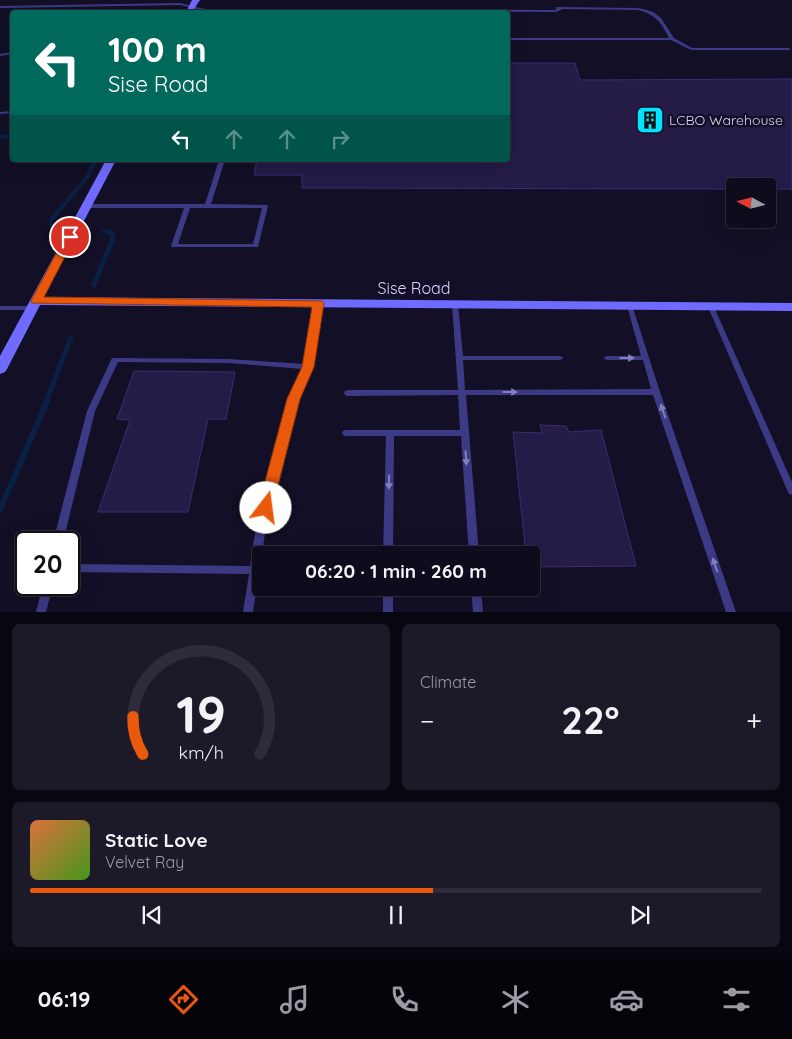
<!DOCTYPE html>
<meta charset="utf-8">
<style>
body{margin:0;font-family:Quicksand,sans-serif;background:#1c1929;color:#f1f3f6;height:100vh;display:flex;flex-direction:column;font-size:19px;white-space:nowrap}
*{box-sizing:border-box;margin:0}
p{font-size:16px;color:#9b9ba3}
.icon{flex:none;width:28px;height:28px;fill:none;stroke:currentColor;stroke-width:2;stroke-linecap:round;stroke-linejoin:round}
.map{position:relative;height:612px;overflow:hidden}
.panel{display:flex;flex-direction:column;gap:12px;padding:12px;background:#08060f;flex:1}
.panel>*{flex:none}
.top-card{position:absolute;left:10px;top:10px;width:500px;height:152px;border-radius:5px;box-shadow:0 5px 20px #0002,0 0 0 1px #2e2b3b;background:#00695c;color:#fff;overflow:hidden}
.needle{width:32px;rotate:277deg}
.controls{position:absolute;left:726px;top:178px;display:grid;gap:10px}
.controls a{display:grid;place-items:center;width:50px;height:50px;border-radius:5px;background:#0e0b1c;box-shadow:0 5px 20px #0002,0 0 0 1px #2e2b3b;font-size:25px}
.speed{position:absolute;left:15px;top:531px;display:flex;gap:10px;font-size:25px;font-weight:700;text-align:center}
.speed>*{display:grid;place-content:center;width:65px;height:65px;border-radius:50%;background:#0e0b1c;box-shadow:0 5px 20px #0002,0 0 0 1px #2e2b3b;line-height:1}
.speed .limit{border:2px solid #111;border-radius:8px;background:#fff;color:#111}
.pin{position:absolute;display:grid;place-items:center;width:42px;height:42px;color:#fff;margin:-21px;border:2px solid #fff;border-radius:50%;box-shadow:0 1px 5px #0007}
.me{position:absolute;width:55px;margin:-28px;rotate:15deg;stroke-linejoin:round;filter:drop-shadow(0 0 4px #0008)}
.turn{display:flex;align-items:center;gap:18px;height:105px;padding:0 15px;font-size:22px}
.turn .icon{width:65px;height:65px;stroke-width:2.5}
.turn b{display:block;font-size:35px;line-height:42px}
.lanes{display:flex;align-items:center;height:48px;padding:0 15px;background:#0003;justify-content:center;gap:25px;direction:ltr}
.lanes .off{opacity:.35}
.big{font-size:38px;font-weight:700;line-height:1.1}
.panel .card{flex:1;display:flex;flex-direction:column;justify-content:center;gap:8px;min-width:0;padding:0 18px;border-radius:8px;background:#1c1929}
.panel .dial{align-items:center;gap:0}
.dial svg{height:130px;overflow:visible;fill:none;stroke:#2e2b3b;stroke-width:7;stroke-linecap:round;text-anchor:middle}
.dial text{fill:#f1f3f6;stroke:none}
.song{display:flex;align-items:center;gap:15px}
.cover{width:60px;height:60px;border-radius:8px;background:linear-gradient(135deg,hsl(20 70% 55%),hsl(100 70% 35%))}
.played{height:5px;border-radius:2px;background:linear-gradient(90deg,#ea580c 55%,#2e2b3b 55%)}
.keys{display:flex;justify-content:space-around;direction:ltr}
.heat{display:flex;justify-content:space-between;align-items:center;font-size:28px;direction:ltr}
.panel .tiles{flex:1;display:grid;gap:12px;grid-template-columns:1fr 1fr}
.card:last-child{grid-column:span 2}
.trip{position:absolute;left:252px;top:546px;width:288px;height:50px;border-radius:5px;background:#0e0b1c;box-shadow:0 5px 20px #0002,0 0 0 1px #2e2b3b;font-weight:700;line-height:50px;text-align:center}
.menu{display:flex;height:80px;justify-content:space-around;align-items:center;background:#06040b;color:#9b9ba3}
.menu .icon{width:35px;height:35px}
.menu .on{color:#ea580c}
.menu b{font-size:22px;color:#f1f3f6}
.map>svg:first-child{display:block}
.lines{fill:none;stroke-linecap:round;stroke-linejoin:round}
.stream-far2{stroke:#0a1f44;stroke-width:4}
.stream-far1{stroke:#0a1f44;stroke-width:5}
.stream{stroke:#0a1f44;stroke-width:6}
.building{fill:#241b47;stroke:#3b2d73}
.lane{fill:#3d3a85;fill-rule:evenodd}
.secondary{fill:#6f6bff;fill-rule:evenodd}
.oneway{fill:#837fbc}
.route{fill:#ea580c;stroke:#983908}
.labels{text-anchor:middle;stroke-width:5;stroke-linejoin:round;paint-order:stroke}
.far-poi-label{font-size:14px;fill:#d9d4ff;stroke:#130f26;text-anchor:start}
.street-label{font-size:16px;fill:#d9d4ff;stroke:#130f26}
</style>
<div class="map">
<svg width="792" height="612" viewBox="0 0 792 612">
<rect width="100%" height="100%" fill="#130f26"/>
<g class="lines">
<g class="stream-far2">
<path d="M0,137L12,136"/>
<path d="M61,231L52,228L51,220L88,176L95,160"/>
<path d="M104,231L112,233L113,236"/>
</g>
<g class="stream-far1">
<path d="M94,285L113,238L112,235"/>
<path d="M46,402L71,337"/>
</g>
<path class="stream" d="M0,510L47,401"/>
</g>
<g class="building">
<path d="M508,63H575L580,80L792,79V189H768V186H735V189L302,188V175H254L257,160H508Z"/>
<path d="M134,371L235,372L226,419H208L188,512H98L130,420L117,419Z"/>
<path d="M540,425L566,426L569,432L601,430L636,566L531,567V555H526L513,432L542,433Z"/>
</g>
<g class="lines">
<g class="lane">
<path d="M180,3L205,9L555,10L557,9L555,8L557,7L638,8L647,10L653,12L661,18L674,38L692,48H789L791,49L789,50H691L671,40H508V38H669C661,22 656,15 638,10L563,9L556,12L205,11L180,5L0,8V6Z"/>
<path d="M12,52V54L0,56V54Z"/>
<path d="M12,111V113L0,114V112Z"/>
<path d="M219,160H225L211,204L267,205L268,206L258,247H172L171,246L184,208H87L84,206L87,204H205ZM190,208H262L253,244H178Z"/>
<path d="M318,301L321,303L312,367L298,399L266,527L253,612H243L249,574L69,572V564L250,566L256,527L290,399L303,369L228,363L118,362L95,411L63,542H53L87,411L112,358L228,359L305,364L315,303Z"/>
<path d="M455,302L458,304L463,356H560L564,358L560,360H463L465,390L651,389L643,360H607L603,358L607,356H641L627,306L630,304L632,305L660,392L736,612H726L653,395H466L479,555H469L461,436H394L393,555H383L386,436H346L343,435L342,433L343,431L346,430H460L458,395L348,396L345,395L344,393L345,391L348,390H458L452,304Z"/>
<path d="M709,305H711L714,307L792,482V495L789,494L788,492L708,307Z"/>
<path d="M0,306H33L36,308L33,310H0Z"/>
<path d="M43,585H53L46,612H36Z"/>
<rect x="383" y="588" width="10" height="24"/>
<path d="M471,588H481L483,612H473Z"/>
</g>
<g class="secondary">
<path d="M192,0H200L192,12H186Z"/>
<path d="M106,160H116L44,297L792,303V311L40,305L7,369L5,372L0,374V356Z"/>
</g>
</g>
<defs><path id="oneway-solid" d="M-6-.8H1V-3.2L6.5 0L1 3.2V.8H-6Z" transform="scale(1.25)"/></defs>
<g class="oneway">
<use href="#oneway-solid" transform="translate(627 358)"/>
<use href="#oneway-solid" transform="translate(510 392)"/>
<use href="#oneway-solid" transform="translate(663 411) rotate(-109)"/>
<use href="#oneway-solid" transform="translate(466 458) rotate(86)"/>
<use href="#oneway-solid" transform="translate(389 482) rotate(91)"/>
<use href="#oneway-solid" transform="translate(715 565) rotate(-109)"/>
</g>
<path class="route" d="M70,234L75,237L44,297L322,301L324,303L314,367L300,399L271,513L266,514L261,513L258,508L287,399L302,367L312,307L32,303L31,301L65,237Z"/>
<defs>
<g id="building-square" transform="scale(1.4375)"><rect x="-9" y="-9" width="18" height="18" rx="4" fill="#00e5ff" stroke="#130f26"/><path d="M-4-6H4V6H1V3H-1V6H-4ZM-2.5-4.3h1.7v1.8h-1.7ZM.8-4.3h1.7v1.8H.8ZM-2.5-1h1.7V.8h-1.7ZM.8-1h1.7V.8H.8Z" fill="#111"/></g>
</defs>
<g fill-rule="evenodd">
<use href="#building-square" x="650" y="120"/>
</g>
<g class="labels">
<g class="far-poi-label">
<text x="669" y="125">LCBO Warehouse</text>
</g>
<g class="street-label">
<text x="414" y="294">Sise Road</text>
</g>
</g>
</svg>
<div class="controls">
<a><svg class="needle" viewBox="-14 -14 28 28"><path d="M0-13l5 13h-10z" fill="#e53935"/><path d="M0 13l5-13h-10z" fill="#9b9ba3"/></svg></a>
</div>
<div class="speed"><div class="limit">20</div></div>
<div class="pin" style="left:70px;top:237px;background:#d93025"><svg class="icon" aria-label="arrive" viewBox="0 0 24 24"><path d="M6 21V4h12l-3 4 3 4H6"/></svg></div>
<svg class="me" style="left:266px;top:508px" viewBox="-20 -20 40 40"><circle r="19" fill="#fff"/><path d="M0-13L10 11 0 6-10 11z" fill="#ea580c"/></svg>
<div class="trip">06:20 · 1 min · 260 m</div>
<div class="top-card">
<div class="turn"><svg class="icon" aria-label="left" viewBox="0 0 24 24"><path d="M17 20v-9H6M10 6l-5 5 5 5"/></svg><div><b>100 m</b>Sise Road</div></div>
<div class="lanes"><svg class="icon" aria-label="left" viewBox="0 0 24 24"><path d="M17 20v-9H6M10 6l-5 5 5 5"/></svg><svg class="icon off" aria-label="ahead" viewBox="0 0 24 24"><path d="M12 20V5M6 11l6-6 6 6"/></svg><svg class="icon off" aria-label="ahead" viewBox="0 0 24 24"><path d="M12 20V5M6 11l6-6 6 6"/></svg><svg class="icon off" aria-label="right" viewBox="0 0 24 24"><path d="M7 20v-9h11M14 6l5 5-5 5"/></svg></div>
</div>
</div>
<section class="panel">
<div class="tiles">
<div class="card dial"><svg viewBox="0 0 100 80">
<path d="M14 69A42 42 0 1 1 86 69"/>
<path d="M14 69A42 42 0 0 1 8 46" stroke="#ea580c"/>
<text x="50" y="56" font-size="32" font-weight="700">19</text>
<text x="50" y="72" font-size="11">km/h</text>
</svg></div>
<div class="card"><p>Climate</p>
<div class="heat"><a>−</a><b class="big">22°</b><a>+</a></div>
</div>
<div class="card">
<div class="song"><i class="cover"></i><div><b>Static Love</b><p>Velvet Ray</p></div></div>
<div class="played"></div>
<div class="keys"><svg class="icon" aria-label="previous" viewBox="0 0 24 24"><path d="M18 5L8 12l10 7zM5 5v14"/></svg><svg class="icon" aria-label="pause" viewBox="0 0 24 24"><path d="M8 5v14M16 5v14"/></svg><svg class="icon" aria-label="next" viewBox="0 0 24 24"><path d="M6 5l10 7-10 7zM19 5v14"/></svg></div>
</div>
</div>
</section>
<nav class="menu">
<b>06:19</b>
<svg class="icon on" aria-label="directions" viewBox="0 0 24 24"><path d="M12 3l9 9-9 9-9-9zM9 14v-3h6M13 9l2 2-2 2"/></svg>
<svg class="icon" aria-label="music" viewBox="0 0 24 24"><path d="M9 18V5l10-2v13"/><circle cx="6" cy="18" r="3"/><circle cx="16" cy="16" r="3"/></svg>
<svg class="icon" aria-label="phone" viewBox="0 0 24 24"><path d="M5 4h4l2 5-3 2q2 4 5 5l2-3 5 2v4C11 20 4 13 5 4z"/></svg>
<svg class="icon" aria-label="climate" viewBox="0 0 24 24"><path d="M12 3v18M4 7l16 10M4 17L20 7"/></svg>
<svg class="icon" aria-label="car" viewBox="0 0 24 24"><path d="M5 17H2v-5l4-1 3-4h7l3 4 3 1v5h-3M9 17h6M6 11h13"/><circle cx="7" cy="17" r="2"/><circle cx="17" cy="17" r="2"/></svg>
<svg class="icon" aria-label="filters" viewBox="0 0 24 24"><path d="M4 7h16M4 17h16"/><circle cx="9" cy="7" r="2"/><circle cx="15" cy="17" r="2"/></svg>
</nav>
